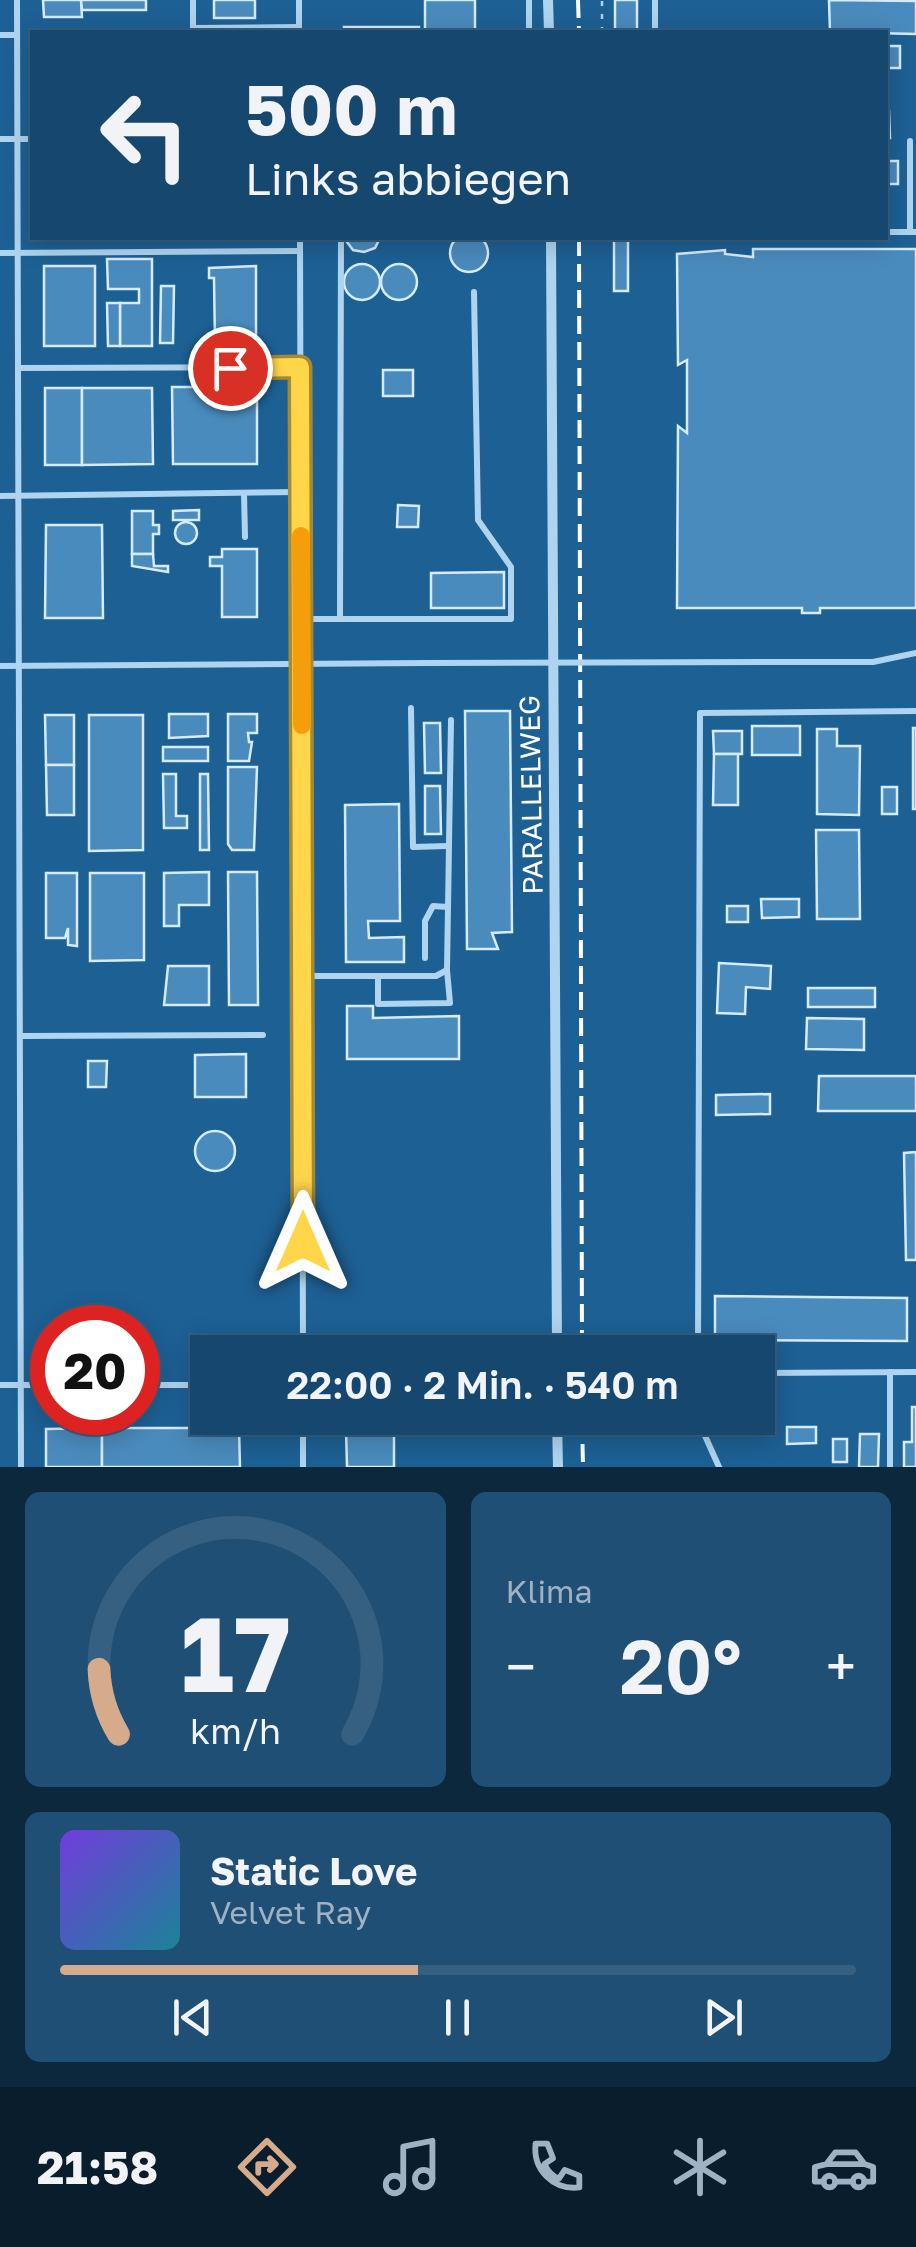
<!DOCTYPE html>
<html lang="de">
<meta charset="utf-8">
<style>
body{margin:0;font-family:"Golos Text",sans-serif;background:#1f4f74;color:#f1f3f6;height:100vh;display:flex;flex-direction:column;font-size:38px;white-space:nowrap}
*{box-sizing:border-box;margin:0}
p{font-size:32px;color:#9eb2c3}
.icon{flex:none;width:55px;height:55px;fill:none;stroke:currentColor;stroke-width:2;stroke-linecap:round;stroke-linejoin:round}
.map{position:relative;height:1467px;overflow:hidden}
.drawer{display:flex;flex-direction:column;gap:25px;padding:25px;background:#0c283d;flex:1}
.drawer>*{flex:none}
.banner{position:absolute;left:30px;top:30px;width:858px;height:210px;border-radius:0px;box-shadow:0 5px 25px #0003,0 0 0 2px #356082;background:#16486f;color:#f1f3f6;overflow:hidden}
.speed{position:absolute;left:30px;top:1305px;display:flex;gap:20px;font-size:50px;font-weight:700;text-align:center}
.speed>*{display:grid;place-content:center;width:130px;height:130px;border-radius:50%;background:#16486f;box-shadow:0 5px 25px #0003,0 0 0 2px #356082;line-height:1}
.speed .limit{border:15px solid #d22;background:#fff;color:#111}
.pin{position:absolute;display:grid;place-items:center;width:85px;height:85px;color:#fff;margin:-42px;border:5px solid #fff;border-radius:50%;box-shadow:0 2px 10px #0007}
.me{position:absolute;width:110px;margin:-55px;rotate:0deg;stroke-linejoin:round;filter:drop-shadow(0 0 8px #0008)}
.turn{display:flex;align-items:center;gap:35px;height:210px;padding:0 50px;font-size:45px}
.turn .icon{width:130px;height:130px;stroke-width:2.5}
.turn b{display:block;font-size:70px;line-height:85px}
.big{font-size:75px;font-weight:600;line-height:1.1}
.drawer .widget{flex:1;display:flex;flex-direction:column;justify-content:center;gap:15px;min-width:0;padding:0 35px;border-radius:15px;background:#1f4f74}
.drawer .dial{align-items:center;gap:0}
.dial svg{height:260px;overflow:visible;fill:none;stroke:#356082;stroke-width:7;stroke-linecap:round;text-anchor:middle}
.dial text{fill:#f1f3f6;stroke:none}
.song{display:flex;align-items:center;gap:30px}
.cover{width:120px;height:120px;border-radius:15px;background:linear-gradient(135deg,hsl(260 70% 55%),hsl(190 70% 35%))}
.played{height:10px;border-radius:5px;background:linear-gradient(90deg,#d6ab8b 45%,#356082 45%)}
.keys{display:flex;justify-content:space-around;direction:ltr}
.heat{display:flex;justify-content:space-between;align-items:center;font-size:55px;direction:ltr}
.drawer .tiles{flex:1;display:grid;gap:25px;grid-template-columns:1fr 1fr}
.widget:last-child{grid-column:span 2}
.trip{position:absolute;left:190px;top:1335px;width:585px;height:100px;border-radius:0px;background:#16486f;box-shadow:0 5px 25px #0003,0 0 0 2px #356082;font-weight:600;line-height:100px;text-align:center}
.tabs{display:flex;height:160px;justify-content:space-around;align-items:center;background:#091d2c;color:#9eb2c3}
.tabs .icon{width:70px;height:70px}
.tabs .active{color:#d6ab8b}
.tabs b{font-size:45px;color:#f1f3f6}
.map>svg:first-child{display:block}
.building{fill:#4a8bbd;stroke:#d6ebfa;stroke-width:2.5}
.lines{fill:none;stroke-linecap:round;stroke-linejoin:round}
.path{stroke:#afd4ef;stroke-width:2.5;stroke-dasharray:5 8;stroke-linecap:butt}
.lane{stroke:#afd4ef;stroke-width:6}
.street{stroke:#afd4ef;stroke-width:10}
.rail{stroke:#fff;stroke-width:4;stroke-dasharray:18 8;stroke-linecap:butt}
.lane-bridge{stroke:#afd4ef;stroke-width:6}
.route-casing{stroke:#a68a30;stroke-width:25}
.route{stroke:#ffd54a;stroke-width:18}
.slow{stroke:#f59e0b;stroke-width:18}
.labels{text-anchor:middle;stroke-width:8;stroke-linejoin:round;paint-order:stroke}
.street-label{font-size:28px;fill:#fff;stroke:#1d6094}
</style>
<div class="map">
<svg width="916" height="1467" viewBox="0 0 916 1467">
<rect width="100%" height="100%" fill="#1d6094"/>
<g class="building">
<path d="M43,0H81L82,17H44Z"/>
<path d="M81,0H146V10H82Z"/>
<rect x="214" y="0" width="41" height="18"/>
<rect x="425" y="0" width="50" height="32"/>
<rect x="615" y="0" width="22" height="32"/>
<path d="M829,0L916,1V34L830,32Z"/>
<rect x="344" y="27" width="75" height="5"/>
<rect x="885" y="46" width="15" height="22"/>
<path d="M885,111H889L890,138H885Z"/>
<rect x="885" y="161" width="13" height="23"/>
<circle cx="469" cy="253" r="19"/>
<rect x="44" y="238" width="75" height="2"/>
<path d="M150,238H256V239L150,240Z"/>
<path d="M344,238H380L375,248L364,252L353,250Z"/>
<rect x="614" y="238" width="14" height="53"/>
<path d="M753,249H916V608H820V613H802V608H677L678,426L687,433V360L678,365L677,254L725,250V254L753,257Z"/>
<path d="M107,259H152V346H120V303H139V289H108Z"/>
<circle cx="399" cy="282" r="18"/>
<circle cx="362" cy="282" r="18"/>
<rect x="44" y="266" width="51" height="80"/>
<path d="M256,266V346H215L214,278H209V268Z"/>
<path d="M161,286H174L173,343H160Z"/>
<path d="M107,303H120V346H108Z"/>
<rect x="383" y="370" width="30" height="26"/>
<path d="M172,387H257V464H173Z"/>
<rect x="45" y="388" width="37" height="77"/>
<path d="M82,388H152L153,464L82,465Z"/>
<path d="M398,505L419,506L418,527H397Z"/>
<path d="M199,510V520H173V511Z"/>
<path d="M132,511H153V525H159V534H153V554H132Z"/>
<circle cx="186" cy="533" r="11"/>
<path d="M46,525H102L103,618H45Z"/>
<path d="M222,549H257V617H222V566H210V557H222Z"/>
<path d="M132,554H153L154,566H168V572L132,566Z"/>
<path d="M504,572V608H431V573Z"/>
<path d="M465,711H510L512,932L492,933L498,949H467Z"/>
<path d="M169,714H208V736L169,738Z"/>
<path d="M228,714H257V733H248L249,742H252L249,761H228Z"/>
<path d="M45,715H74V765H46Z"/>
<path d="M89,715H143V850L89,851Z"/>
<path d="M424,723H440L441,773H425Z"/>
<rect x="752" y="726" width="48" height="29"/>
<rect x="913" y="728" width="3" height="81"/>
<path d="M817,729H837V746H860L859,815L817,814Z"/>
<path d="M713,731H742V754H714Z"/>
<rect x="163" y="747" width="45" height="14"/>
<path d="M714,754H738V805H713Z"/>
<path d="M46,765H74V815H47Z"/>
<path d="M228,767H257L254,850H232L228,844Z"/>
<path d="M163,774H176V816H187V828H164Z"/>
<path d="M200,774H208L209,850H200Z"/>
<path d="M425,786H440L441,834H425Z"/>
<rect x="882" y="787" width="15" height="27"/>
<path d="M399,804L400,921H368L369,938L404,937V962H346L345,805Z"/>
<path d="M816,830H859L860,919H817Z"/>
<path d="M209,872V905H179V926H164V873Z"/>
<path d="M228,872H257L258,1005H229Z"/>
<path d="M46,873H77V946L68,945V928L65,938H46Z"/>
<path d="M90,873H144V960L90,961Z"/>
<path d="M761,899H799V917L762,918Z"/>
<rect x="727" y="906" width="21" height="16"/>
<path d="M719,963L771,966L770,989L746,987L745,1014L717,1013Z"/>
<path d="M168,966H209V1005H164Z"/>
<rect x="808" y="988" width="67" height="19"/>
<path d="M347,1006H373V1018L459,1016V1059H347Z"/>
<path d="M807,1018L864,1019V1050L806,1049Z"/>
<path d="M246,1054V1097H195V1055Z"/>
<path d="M88,1061H107L106,1087H88Z"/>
<path d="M819,1076H916V1111H818Z"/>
<path d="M770,1094V1114L716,1115V1095Z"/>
<circle cx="215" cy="1151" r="20"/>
<path d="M916,1152V1260H906L904,1153Z"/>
<path d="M715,1296L907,1298V1341L715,1340Z"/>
<path d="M912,1407H916V1467H904V1442H912Z"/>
<path d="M758,1408L775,1409L774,1432L756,1431Z"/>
<path d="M787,1427H816V1443L787,1444Z"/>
<path d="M102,1428V1467H46V1429Z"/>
<path d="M102,1428H239L240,1467H102Z"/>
<path d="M394,1429V1467H347L346,1430Z"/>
<path d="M860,1434H879L878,1467H859Z"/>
<rect x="833" y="1439" width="14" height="23"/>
</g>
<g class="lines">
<path class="path" d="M602,32V0"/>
<g class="lane">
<path d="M17,0L21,1467"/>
<path d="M529,0V32"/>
<path d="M655,0V32"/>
<path d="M193,28L299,27"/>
<path d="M193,29V0"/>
<path d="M299,32V0"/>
<path d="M0,35H17"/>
<path d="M0,139H32"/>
<path d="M910,141V232"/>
<path d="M885,232H916"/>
<path d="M300,238L303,1352"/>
<path d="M0,253L300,251"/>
<path d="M18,368L300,367"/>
<path d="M244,493L245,537"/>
<path d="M0,496L301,492"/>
<path d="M302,619H511V567L478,520L474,292"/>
<path d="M340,619L341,238"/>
<path d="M785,662H873L916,653"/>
<path d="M0,666L426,663"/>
<path d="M411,708L413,847L447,846"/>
<path d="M425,958V921L433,906L448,907"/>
<path d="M304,976H436L447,970L451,720"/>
<path d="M378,976V1004L450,1003L447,970"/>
<path d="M20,1036L263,1035"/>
<path d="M698,1352L700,713L916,711"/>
<path d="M890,1372V1467"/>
<path d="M758,1373L916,1372"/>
<path d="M0,1385H52"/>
<path d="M138,1385H208"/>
<path d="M303,1418V1467"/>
<path d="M697,1418L719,1467"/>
</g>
<g class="street">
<path d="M548,0L549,32"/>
<path d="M551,238L557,1352"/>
<path d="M557,1418L558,1467"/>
</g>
<g class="rail">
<path d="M578,0L579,32"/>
<path d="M579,238L582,1352"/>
<path d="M582,1418L583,1467"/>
</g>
<path class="lane-bridge" d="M426,663L785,662"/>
</g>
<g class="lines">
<g class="route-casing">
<path id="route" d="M230,368L300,367L303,1242"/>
</g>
<use href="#route" class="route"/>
<path class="slow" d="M301,536L302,725"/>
</g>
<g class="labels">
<g class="street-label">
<text transform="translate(531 795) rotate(-91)" y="10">PARALLELWEG</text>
</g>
</g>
</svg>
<div class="speed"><div class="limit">20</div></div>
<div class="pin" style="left:230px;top:368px;background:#d93025"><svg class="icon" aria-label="arrive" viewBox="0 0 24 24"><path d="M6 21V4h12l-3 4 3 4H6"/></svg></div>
<svg class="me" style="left:303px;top:1242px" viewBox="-20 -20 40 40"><path d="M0-17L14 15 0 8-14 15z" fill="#ffd54a" stroke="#fff" stroke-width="4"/></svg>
<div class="trip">22:00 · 2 Min. · 540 m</div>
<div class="banner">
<div class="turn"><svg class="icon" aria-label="left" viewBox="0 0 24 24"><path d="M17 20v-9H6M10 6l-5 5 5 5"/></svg><div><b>500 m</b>Links abbiegen</div></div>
</div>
</div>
<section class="drawer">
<div class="tiles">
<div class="widget dial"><svg viewBox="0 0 100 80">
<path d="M14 69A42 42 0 1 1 86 69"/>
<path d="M14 69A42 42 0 0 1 8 49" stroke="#d6ab8b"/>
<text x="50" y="56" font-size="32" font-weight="700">17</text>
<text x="50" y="72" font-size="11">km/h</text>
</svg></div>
<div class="widget"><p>Klima</p>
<div class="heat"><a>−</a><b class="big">20°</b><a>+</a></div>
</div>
<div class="widget">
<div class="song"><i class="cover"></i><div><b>Static Love</b><p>Velvet Ray</p></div></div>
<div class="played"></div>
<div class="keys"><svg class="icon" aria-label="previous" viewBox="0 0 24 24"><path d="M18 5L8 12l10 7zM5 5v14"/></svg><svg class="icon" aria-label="pause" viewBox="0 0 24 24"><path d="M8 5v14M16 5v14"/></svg><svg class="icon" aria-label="next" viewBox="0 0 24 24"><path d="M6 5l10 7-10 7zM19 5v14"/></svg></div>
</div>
</div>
</section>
<nav class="tabs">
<b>21:58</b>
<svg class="icon active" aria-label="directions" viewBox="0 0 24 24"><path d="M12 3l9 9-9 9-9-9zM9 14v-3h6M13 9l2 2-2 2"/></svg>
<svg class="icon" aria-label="music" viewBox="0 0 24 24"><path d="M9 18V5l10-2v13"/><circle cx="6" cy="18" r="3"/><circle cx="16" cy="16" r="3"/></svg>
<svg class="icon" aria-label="phone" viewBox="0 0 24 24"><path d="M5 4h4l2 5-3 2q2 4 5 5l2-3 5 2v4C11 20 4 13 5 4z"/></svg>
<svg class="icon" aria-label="climate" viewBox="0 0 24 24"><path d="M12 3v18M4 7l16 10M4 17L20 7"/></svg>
<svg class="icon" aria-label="car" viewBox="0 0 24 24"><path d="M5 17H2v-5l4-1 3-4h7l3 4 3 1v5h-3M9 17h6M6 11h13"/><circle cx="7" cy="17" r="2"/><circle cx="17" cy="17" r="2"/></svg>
</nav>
